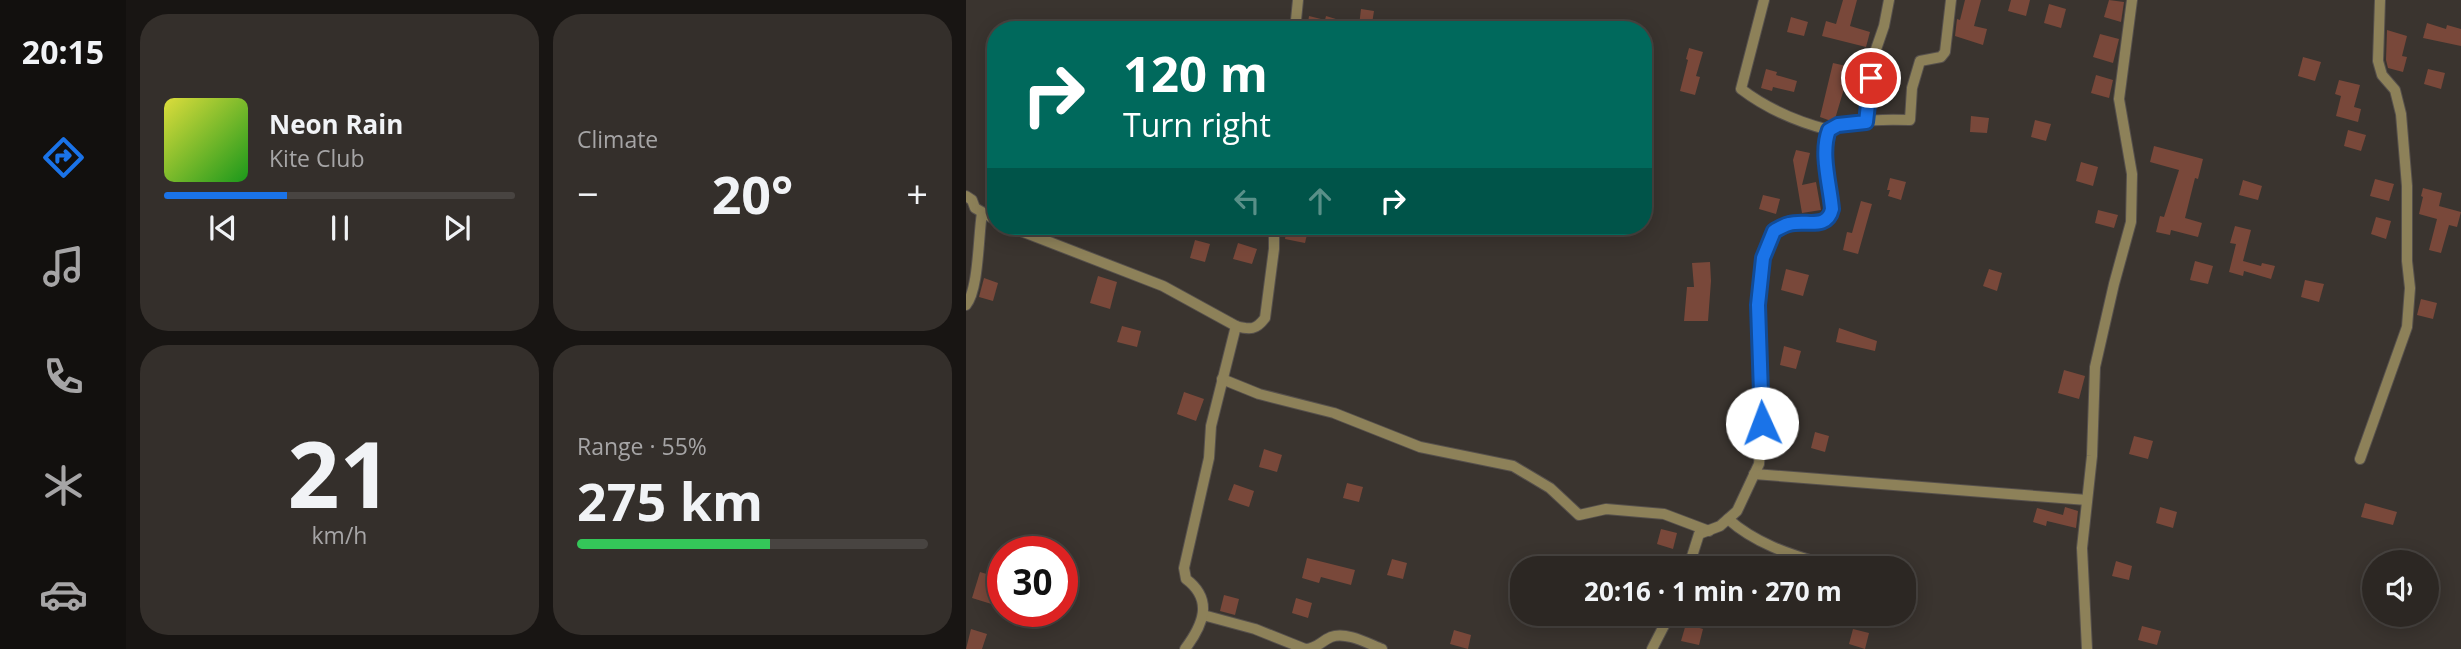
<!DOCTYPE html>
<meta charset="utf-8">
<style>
body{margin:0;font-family:"Open Sans",sans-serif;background:#342f2b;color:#f1f3f6;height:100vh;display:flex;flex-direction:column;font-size:26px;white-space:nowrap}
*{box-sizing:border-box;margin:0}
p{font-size:23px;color:#a6a5a6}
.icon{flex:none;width:38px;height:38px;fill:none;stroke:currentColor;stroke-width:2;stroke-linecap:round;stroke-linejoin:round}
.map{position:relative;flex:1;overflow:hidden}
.drawer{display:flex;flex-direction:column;gap:14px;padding:14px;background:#181513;width:840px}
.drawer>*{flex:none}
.top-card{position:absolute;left:21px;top:21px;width:665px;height:214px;border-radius:28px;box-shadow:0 4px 18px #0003,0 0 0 2px #484441;background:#00695c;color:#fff;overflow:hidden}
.controls{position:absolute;left:1396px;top:550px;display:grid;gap:14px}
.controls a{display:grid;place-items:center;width:77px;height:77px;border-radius:50%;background:#2c2723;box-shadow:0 4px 18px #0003,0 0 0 2px #484441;font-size:35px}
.speed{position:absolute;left:21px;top:536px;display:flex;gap:14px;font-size:35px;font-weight:700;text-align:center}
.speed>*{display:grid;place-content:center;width:91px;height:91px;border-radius:50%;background:#2c2723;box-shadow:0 4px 18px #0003,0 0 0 2px #484441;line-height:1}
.speed .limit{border:10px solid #d22;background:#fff;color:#111}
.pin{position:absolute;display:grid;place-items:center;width:60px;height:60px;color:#fff;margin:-30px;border:4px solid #fff;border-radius:50%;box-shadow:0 2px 7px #0007}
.me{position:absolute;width:77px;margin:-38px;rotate:358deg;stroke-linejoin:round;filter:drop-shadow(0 0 5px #0008)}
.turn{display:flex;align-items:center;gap:24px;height:147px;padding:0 21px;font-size:32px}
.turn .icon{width:91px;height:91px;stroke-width:2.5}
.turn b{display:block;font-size:49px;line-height:60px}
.lanes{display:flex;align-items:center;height:66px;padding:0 21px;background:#0003;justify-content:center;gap:35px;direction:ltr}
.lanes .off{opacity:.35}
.big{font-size:52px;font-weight:700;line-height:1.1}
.drawer .widget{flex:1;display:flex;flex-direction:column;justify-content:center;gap:10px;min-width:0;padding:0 24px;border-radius:28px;background:#342f2b}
.drawer .dial{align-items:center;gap:0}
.dial b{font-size:91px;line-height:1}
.song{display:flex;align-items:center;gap:21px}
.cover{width:84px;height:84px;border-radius:10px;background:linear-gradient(135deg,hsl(60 70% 55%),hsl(120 70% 35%))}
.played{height:7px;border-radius:4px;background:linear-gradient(90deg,#1a73e8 35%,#484441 35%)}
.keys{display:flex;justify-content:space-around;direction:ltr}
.heat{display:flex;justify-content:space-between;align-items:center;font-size:38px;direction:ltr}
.charge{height:10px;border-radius:5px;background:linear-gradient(90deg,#34c759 55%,#484441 0)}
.drawer .tiles{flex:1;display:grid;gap:14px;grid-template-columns:repeat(2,1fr)}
.trip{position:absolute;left:544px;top:556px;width:406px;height:70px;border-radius:28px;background:#2c2723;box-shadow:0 4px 18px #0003,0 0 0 2px #484441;font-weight:700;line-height:70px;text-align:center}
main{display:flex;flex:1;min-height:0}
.dock{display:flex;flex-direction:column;width:126px;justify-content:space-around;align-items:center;background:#12100e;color:#a6a5a6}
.dock .icon{width:49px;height:49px}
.dock .selected{color:#1a73e8}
.dock b{font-size:32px;color:#f1f3f6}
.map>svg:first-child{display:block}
.building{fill:#79483a}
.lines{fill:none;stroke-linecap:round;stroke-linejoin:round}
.street-casing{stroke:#56504c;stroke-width:12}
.street{stroke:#8d8159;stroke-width:10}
.route-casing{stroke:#114b97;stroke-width:18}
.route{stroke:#1a73e8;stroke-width:12}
</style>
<main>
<nav class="dock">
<b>20:15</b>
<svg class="icon selected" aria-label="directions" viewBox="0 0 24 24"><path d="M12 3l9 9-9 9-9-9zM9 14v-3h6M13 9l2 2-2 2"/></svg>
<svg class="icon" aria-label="music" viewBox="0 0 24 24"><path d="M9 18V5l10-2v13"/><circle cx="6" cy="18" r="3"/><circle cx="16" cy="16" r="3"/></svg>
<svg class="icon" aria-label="phone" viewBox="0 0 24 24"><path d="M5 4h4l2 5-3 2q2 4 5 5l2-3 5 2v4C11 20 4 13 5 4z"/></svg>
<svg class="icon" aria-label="climate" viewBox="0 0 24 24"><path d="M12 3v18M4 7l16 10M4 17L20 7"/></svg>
<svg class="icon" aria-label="car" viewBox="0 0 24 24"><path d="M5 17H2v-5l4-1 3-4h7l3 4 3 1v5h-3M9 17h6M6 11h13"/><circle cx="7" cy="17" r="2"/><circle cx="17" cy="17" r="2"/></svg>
</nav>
<section class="drawer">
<div class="tiles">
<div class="widget">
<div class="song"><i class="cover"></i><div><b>Neon Rain</b><p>Kite Club</p></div></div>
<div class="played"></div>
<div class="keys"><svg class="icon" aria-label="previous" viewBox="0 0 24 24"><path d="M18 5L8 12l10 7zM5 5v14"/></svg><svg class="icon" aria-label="pause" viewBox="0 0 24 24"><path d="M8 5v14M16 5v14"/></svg><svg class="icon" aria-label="next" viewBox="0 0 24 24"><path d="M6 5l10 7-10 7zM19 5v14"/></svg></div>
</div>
<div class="widget"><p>Climate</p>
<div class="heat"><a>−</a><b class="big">20°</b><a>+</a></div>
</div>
<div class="widget dial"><b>21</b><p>km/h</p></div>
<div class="widget"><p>Range · 55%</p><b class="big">275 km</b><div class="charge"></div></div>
</div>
</section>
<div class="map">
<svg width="1495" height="649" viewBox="0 0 1495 649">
<rect width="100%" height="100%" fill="#3a342f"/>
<g class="building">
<path d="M877,0H891L884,26L904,32L900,47L856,36L860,21L870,24Z"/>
<path d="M999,0H1015L1008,26L1021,29L1017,45L989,36L991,19L994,20Z"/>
<path d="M1045,0H1064L1060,16L1042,11Z"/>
<path d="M1143,0L1158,2L1155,22L1138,17Z"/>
<path d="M1083,4L1100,9L1095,28L1078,23Z"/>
<path d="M395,9L408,11L405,30H341L343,16L359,20L360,16L393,26Z"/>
<path d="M825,17L842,22L838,36L821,32Z"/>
<path d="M1461,23L1480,29L1481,25L1495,29V46L1457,38Z"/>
<path d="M1421,30L1441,36L1436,56L1441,57L1437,72L1422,68L1420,60Z"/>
<path d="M1134,34L1153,39L1147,63L1127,57Z"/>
<path d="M723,48L737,52L730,76L734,77L729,95L714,91L722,60L720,59Z"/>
<path d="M1337,57L1355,62L1349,81L1332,76Z"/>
<path d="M867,63L889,68L885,84L880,82L869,119L865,121L854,117Z"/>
<path d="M800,69L811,72L810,75L831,81L828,92L807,87L806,91L795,88Z"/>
<path d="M1462,69L1479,73L1475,89L1458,84Z"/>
<path d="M1130,75L1147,80L1143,98L1125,93Z"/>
<path d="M1373,80L1394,85L1388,107L1395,109L1392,122L1370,116L1375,96L1369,94Z"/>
<path d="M1005,116L1023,118L1021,133L1004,132Z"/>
<path d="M1069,120L1085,124L1080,141L1065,137Z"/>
<path d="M1382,130L1400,135L1395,151L1378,146Z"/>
<path d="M1188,146L1237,159L1232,179L1229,178L1219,218L1236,223L1232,237L1205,230L1204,235L1190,232L1194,216L1198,217L1213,170L1184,162Z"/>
<path d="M830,150L844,153L836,185L850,182L855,210L836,213L827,160Z"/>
<path d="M1115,162L1132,167L1127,186L1110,181Z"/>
<path d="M924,178L940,182L935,200L922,196L924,190H921Z"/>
<path d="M1409,179L1428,184L1423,201L1404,196Z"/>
<path d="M1277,180L1296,186L1292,200L1273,195Z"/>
<path d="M1457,188L1476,193L1473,206L1495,212L1491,227L1483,225L1475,253L1463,250L1471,219L1453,214L1457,197L1455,196Z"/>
<path d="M797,195L814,199L810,214L793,209Z"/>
<path d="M895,201L906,204L892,254L877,250L881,232L886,233Z"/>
<path d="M1132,210L1152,215L1148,228L1129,223Z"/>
<path d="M1410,217L1425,221L1420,239L1405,234Z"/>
<path d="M321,226H343L339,243L319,239Z"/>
<path d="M1269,226L1285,230L1277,261L1295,266L1296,263L1309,266L1305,279L1278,271L1277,276L1263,272L1270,244L1264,243Z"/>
<path d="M229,240L244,244L239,262L224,258Z"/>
<path d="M272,243L291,249L286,264L267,259Z"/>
<path d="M1229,261L1247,266L1242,284L1224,280Z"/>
<path d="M744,262L745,281L742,321H718L721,287H728L726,263Z"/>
<path d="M820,269L843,275L837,296L815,290Z"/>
<path d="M1023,269L1036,273L1031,291L1017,286Z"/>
<path d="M132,276L151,282L144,309L124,303Z"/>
<path d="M18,278L32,283L27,301L13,297Z"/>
<path d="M1339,280L1358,284L1353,302L1335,297Z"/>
<path d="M1455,299L1471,303L1467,319L1451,315Z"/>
<path d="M156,326L175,331L171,347L151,342Z"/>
<path d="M873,328L911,341L909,351L870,342Z"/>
<path d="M818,346L835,351L830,369L814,365Z"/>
<path d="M1098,370L1119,376L1113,399L1092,393Z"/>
<path d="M218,392L238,399L230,421L211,414Z"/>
<path d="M849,432L863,436L859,452L845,448Z"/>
<path d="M1168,436L1187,441L1182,459L1163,454Z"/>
<path d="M298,449L316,455L311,472L293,467Z"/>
<path d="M381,483L397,487L393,502L377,498Z"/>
<path d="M268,484L288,491L283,507L262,500Z"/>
<path d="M1399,503L1431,512L1427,525L1395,517Z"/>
<path d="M1099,507L1112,511L1110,528L1081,521L1080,526L1067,522L1071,508L1097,515Z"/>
<path d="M1194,507L1211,512L1207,528L1190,523Z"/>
<path d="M695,529L711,533L707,549L691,544Z"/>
<path d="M341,558L389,570L385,585L355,577L353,583L336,578Z"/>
<path d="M426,559L441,563L437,579L421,575Z"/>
<path d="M1150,561L1166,566L1163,580L1146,576Z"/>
<path d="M14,572L37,579V592L32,606L6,598Z"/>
<path d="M258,595L273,599L269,615L254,611Z"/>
<path d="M330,598L346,603L342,618L326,613Z"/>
<path d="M720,624L737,629L733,645L715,641Z"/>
<path d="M1176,626L1195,631L1191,645L1172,640Z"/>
<path d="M5,629L21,634L16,649H0Z"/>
<path d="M887,629L903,633L899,649L883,644Z"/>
<path d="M488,630L505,635L502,649L484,644Z"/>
</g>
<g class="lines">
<g class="street-casing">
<g id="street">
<path d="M798,0L775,89C800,108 832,122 863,130"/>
<path d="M329,30L332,0"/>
<path d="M900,122L907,58L918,26L923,0"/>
<path d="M0,196L6,200L9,208L30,220"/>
<path d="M42,226L197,286L270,326"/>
<path d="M0,305C13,289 12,237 16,213"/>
<path d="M256,379L293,394L368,413L454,447L547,466L584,488L613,515L640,509L698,514L743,531"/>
<path d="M1394,459L1441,327L1444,288L1441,261V186L1435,114L1429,90L1416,75L1412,61L1414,0"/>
<path d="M788,474L1121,500"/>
<path d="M762,519C789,543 822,554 857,564"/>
<path d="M722,569L733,534L754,526L771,511L793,464L796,423L792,305L797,258L808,231C812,229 818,225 823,224C839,219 861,231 867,209C864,185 854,153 863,130C885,119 919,119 944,120L946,88L954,61L975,57L979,52L985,0"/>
<path d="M237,615L289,629L339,649C351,649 355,641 365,637C380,631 403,644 416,649"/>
<path d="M219,649C237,625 248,600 220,579L218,568L243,458L245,426L270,326C284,330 290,330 299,318L308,249V226"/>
<path d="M686,649L704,614"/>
<path d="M1121,649L1116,548L1126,456L1129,367L1148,284L1165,222L1166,174L1153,99L1166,0"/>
</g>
</g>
<use href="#street" class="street"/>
</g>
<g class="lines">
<g class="route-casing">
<path id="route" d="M796,423L792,305L797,258L808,231C812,229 818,225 823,224C839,219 861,231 866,209C864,185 854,153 863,130L872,125L900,122L905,78"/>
</g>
<use href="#route" class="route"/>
</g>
</svg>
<div class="controls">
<a><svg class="icon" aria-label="sound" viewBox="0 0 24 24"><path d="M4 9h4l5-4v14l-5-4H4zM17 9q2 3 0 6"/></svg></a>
</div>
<div class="speed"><div class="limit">30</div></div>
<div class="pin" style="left:905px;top:78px;background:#d93025"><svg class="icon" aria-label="arrive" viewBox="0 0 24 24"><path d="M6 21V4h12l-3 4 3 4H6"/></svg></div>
<svg class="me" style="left:796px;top:423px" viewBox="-20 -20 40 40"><circle r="19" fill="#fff"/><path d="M0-13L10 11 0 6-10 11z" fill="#1a73e8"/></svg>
<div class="trip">20:16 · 1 min · 270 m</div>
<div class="top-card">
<div class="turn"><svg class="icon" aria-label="right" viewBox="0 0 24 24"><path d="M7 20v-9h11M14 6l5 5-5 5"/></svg><div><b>120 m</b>Turn right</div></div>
<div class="lanes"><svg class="icon off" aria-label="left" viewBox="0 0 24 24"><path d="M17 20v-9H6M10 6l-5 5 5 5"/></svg><svg class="icon off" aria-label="ahead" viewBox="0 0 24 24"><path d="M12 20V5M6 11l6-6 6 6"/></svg><svg class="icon" aria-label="right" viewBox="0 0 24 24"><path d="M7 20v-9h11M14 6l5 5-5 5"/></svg></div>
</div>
</div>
</main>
